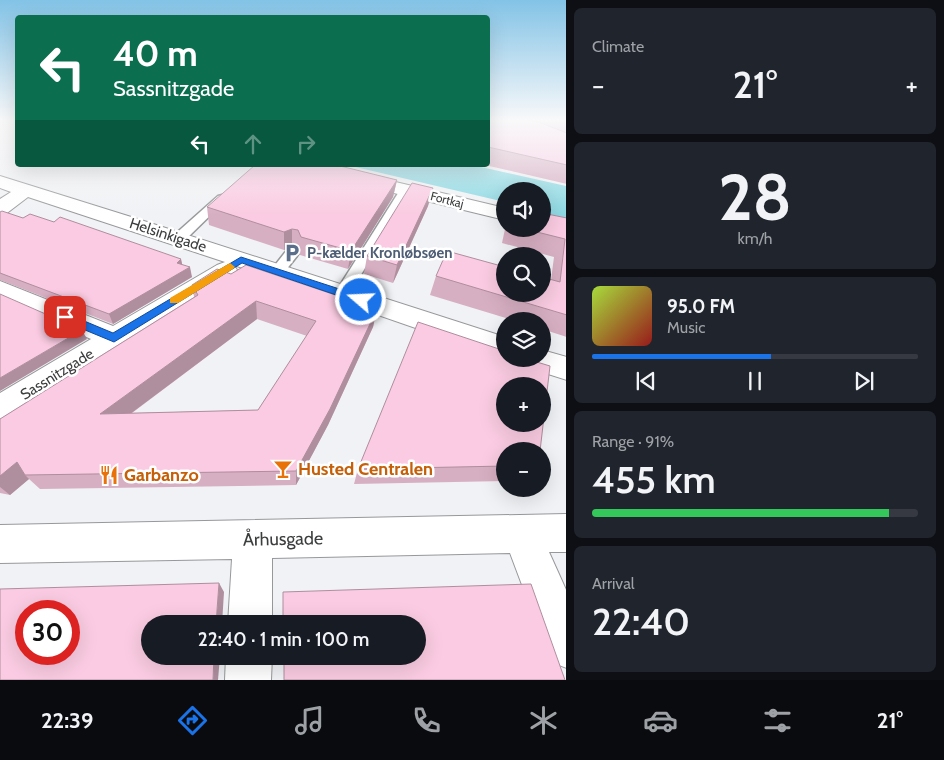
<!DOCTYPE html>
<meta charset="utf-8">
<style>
body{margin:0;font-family:Cabin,sans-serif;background:#20242c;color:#f1f3f6;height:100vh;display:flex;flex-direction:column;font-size:19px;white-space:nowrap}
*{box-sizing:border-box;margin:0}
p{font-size:16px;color:#9ea1a6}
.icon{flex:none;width:28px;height:28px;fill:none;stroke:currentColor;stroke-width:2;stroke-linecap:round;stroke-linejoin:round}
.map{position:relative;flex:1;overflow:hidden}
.details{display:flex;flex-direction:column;gap:8px;padding:8px;background:#0d0f14;width:378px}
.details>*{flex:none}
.hud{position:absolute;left:15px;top:15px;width:475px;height:152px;border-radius:5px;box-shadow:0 5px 20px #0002;background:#0b6e4f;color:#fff;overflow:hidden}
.tools{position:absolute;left:496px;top:182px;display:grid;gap:10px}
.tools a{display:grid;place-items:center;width:55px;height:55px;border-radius:50%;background:#171b24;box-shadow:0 5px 20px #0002;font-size:25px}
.speed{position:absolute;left:15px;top:600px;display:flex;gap:10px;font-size:25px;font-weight:700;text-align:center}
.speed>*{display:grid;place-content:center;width:65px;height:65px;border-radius:50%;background:#171b24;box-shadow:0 5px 20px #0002;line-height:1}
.speed .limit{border:8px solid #d22;background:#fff;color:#111}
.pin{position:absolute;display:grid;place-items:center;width:42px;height:42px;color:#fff;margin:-21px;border-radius:10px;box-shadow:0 2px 8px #0006}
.me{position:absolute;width:55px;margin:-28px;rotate:289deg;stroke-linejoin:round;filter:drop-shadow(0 0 4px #0008)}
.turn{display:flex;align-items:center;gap:18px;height:105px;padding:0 15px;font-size:22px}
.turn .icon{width:65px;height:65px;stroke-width:2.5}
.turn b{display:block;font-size:35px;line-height:42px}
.lanes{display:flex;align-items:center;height:48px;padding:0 15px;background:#0003;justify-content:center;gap:25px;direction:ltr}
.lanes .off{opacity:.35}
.big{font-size:38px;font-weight:600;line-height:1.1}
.details .card{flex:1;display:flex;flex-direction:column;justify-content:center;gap:8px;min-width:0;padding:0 18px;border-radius:8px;background:#20242c}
.details .dial{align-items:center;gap:0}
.dial b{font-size:65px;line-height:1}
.song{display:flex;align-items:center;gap:15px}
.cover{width:60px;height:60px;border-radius:8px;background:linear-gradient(135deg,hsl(80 70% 55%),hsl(0 70% 35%))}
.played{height:5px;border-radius:2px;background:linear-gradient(90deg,#1a73e8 55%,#363941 55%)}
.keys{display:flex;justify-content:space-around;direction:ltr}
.heat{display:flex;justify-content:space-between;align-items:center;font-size:28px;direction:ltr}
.charge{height:8px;border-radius:4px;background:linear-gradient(90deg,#34c759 91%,#363941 0)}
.trip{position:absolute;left:141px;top:615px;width:285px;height:50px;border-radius:25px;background:#171b24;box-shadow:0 5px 20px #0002;font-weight:600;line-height:50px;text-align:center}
.dock{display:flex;height:80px;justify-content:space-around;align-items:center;background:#090b0e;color:#9ea1a6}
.dock .icon{width:35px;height:35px}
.dock .selected{color:#1a73e8}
.dock b{font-size:22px;color:#f1f3f6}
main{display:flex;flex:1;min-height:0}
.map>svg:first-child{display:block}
.water{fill:#8dd9e3}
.pier{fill:#f1f2f5}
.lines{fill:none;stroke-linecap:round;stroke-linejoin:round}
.service-casing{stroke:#97989a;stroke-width:3}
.minor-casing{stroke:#97989a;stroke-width:2}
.service{fill:#fff;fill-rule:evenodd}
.minor{fill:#fff;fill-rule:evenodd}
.wall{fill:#d7afc2;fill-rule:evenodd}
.shaded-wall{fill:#af8e9e}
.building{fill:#facbe2;stroke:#af8e9e;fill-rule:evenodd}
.route{fill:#1a73e8;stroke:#114b97}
.slow{fill:#f59e0b}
.labels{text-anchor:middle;stroke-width:5;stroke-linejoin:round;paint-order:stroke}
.far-street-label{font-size:12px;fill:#3c3d3e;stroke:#fff}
.street-label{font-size:15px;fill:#3c3d3e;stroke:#fff}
.service-label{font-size:15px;font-weight:bold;fill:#4e5e75;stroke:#fff;text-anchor:start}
.near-food-label{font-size:18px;font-weight:bold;fill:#c56008;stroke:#fff;text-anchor:start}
.near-street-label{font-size:18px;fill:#3c3d3e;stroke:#fff}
</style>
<main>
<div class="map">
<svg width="567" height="680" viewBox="0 0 567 680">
<rect width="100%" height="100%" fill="#f1f2f5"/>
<path class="water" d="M325,165H472L566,186V222L543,216L542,191H505V207Z"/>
<path class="pier" d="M324,165H347L505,202V208Z"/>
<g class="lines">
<g class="service-casing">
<g id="service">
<path d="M406,187L412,190L347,298H337L335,294L337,290L400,190Z"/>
<path d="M222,195L228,198L226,200L183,242H173L172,239L173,236L218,196Z"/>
<path d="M292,249L297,250L299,253L297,256L282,275H272L270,272L272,269L287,250Z"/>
</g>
</g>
<g class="minor-casing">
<g id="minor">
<path d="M292,165H324L505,208V220L295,169Z"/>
<path d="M0,176L144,221L505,337V359L234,265L237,270L233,275L11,419L0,422V393L91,339L0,299V281L113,326L217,265L225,262L28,197L7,213L0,215V199L11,192L0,188Z"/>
<path d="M542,350L567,357V380L526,367L522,359H542Z"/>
<path d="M567,514V552H549L567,592V668L551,662L510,553L272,558V624H228L232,559L0,563V525Z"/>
<path d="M226,656H272L271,680H225Z"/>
</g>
</g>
<use href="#service" class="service"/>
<use href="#minor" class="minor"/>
</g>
<g class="wall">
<path d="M488,120H567V184L485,165H488Z"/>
<path d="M397,180L393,197L348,269L300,255L297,248L292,247L284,250L209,225L207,207Z"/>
<path d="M433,188L428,206L393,283L364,274L367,256Z"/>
<path d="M0,212L23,218L54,222L181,259L182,264L192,277L113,324L0,280Z"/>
<path d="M567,218V337L542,329V321H516L430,295L436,276L551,280L554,257L502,243L505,229H542Z"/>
<path d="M231,274L377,309L373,327L328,425L296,485L40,489L29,479L10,495L0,493V419L194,297L192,285ZM257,319L307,336L258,410L132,413Z"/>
<path d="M505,451V481L354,484L358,469Z"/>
</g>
<g class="shaded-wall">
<path d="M397,180L393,197L348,269L351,251Z"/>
<path d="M433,188L428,206L393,283L397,265Z"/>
<path d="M292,229V247L284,250V232Z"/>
<path d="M181,259L183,269L177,263Z"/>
<path d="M190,267L192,277L113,324L109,314Z"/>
<path d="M256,301L257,319L110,429L100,414Z"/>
<path d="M377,309L373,327L328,425L296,485V471Z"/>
<path d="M82,330L87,339L0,391V378Z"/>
<path d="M17,462L25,475L29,479L10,495L0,487V476Z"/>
<path d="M219,583L224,592L222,624H216Z"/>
<path d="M214,656H220L218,680H213Z"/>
</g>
<g class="building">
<path d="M488,120H529L541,123L567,133V165L488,147Z"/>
<path d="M255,165H336L397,180L351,251L301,237L298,230L292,229L284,232L207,207Z"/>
<path d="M412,183L433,188L397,265L367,256Z"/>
<path d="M2,211L23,218L30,214L54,222L60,217L181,259L177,263L190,267L109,314L0,273V212Z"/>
<path d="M542,213L567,218V315L436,276L447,251L505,267V294H542V277L560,282L565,239L525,229H542Z"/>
<path d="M246,265L377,309L330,409L296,471L25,475L17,462L0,476V419L198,295L192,285L217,269L231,274ZM256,301L316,321L258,410L100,414Z"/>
<path d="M0,294L82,330L0,378Z"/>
<path d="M418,322L505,351V359H527L550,366L540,451H505V466L358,469ZM505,386H542V424H505Z"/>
<path d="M219,583L216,624H150V656H214L213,680H0V589ZM26,611H69V654H26Z"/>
<path d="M531,584L565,680H284V656H418V624H283V592Z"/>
</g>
<linearGradient id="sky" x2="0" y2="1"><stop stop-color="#83c3e6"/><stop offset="0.56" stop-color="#f9f9fa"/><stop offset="1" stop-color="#f9f9fa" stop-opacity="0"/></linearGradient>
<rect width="567" height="215" fill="url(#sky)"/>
<path class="route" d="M241,257L364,297L366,300L364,302H357L242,263L114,342L61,320L60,317L65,313L113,333Z"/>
<path class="slow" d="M230,263L235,267L233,269L178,303H170V298Z"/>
<defs>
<g id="parking-bare" transform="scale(1.5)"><path d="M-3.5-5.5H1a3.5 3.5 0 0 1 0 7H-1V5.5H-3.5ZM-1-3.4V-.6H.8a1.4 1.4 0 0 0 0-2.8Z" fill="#5c6f8a" stroke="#fff" stroke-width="2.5" paint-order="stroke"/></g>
<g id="bar-bare" transform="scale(1.5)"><path d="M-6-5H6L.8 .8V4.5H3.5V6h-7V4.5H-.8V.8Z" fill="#e8710a" stroke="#fff" stroke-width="2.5" paint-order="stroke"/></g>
<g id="restaurant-bare" transform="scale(1.5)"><path d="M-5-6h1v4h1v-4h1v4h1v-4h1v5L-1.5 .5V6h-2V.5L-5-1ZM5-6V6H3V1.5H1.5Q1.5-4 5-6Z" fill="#e8710a" stroke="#fff" stroke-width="2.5" paint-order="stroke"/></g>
</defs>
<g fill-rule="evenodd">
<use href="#parking-bare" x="292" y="253"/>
<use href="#bar-bare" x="283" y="469"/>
<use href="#restaurant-bare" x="109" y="475"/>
</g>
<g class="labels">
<g class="far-street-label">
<text transform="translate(447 200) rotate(14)" y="4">Fortkaj</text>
</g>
<g class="street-label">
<text transform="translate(168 235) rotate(18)" y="5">Helsinkigade</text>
<text transform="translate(57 374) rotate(-32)" y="5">Sassnitzgade</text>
</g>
<g class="service-label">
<text x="307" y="258">P-kælder Kronløbsøen</text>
</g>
<g class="near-food-label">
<text x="298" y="475">Husted Centralen</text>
<text x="124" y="481">Garbanzo</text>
</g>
<g class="near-street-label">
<text transform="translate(283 539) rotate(-1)" y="6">Århusgade</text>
</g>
</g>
</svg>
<div class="tools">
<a><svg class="icon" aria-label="sound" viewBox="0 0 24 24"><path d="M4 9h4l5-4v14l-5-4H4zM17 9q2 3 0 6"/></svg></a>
<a><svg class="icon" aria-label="search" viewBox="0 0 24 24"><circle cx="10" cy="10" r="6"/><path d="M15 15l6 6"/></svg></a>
<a><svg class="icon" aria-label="layers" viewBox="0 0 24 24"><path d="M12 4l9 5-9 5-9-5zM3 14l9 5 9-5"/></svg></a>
<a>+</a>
<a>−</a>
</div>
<div class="speed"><div class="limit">30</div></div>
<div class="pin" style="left:65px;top:317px;background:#d93025"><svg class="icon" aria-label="arrive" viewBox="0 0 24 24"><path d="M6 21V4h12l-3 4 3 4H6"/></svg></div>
<svg class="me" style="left:361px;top:300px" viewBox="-20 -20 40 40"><circle r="17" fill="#1a73e8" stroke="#fff" stroke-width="3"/><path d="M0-11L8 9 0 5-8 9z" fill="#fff"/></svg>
<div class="trip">22:40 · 1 min · 100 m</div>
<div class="hud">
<div class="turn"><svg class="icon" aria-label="left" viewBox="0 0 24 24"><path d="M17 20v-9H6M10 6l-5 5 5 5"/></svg><div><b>40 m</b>Sassnitzgade</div></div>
<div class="lanes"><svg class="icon" aria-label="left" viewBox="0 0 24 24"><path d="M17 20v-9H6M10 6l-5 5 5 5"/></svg><svg class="icon off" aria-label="ahead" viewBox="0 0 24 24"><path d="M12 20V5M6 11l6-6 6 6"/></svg><svg class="icon off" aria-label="right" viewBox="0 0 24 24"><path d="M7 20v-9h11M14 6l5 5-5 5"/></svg></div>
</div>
</div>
<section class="details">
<div class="card"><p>Climate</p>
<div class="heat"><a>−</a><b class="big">21°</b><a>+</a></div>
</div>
<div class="card dial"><b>28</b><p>km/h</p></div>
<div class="card">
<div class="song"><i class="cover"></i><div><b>95.0 FM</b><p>Music</p></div></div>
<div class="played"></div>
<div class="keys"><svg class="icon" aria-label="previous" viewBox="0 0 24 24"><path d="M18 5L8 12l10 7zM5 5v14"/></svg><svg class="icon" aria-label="pause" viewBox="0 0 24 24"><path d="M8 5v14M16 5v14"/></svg><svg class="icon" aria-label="next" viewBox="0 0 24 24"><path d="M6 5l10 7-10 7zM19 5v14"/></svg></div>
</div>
<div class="card"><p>Range · 91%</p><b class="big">455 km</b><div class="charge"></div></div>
<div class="card"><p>Arrival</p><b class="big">22:40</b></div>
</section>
</main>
<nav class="dock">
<b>22:39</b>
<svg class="icon selected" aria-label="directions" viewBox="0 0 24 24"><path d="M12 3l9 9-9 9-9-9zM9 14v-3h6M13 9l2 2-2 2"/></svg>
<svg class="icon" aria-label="music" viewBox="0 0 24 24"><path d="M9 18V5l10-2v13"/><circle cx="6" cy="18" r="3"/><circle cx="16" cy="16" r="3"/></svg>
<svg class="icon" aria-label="phone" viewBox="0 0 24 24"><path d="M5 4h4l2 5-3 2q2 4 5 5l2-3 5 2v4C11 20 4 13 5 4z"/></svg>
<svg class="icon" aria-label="climate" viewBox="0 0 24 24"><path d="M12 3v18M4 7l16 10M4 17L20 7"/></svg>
<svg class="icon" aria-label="car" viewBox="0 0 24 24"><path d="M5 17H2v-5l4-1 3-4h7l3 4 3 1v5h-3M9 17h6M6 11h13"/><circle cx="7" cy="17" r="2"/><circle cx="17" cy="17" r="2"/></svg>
<svg class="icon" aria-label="filters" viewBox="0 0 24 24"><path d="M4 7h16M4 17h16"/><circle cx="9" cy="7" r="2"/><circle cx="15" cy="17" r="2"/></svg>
<b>21°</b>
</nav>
